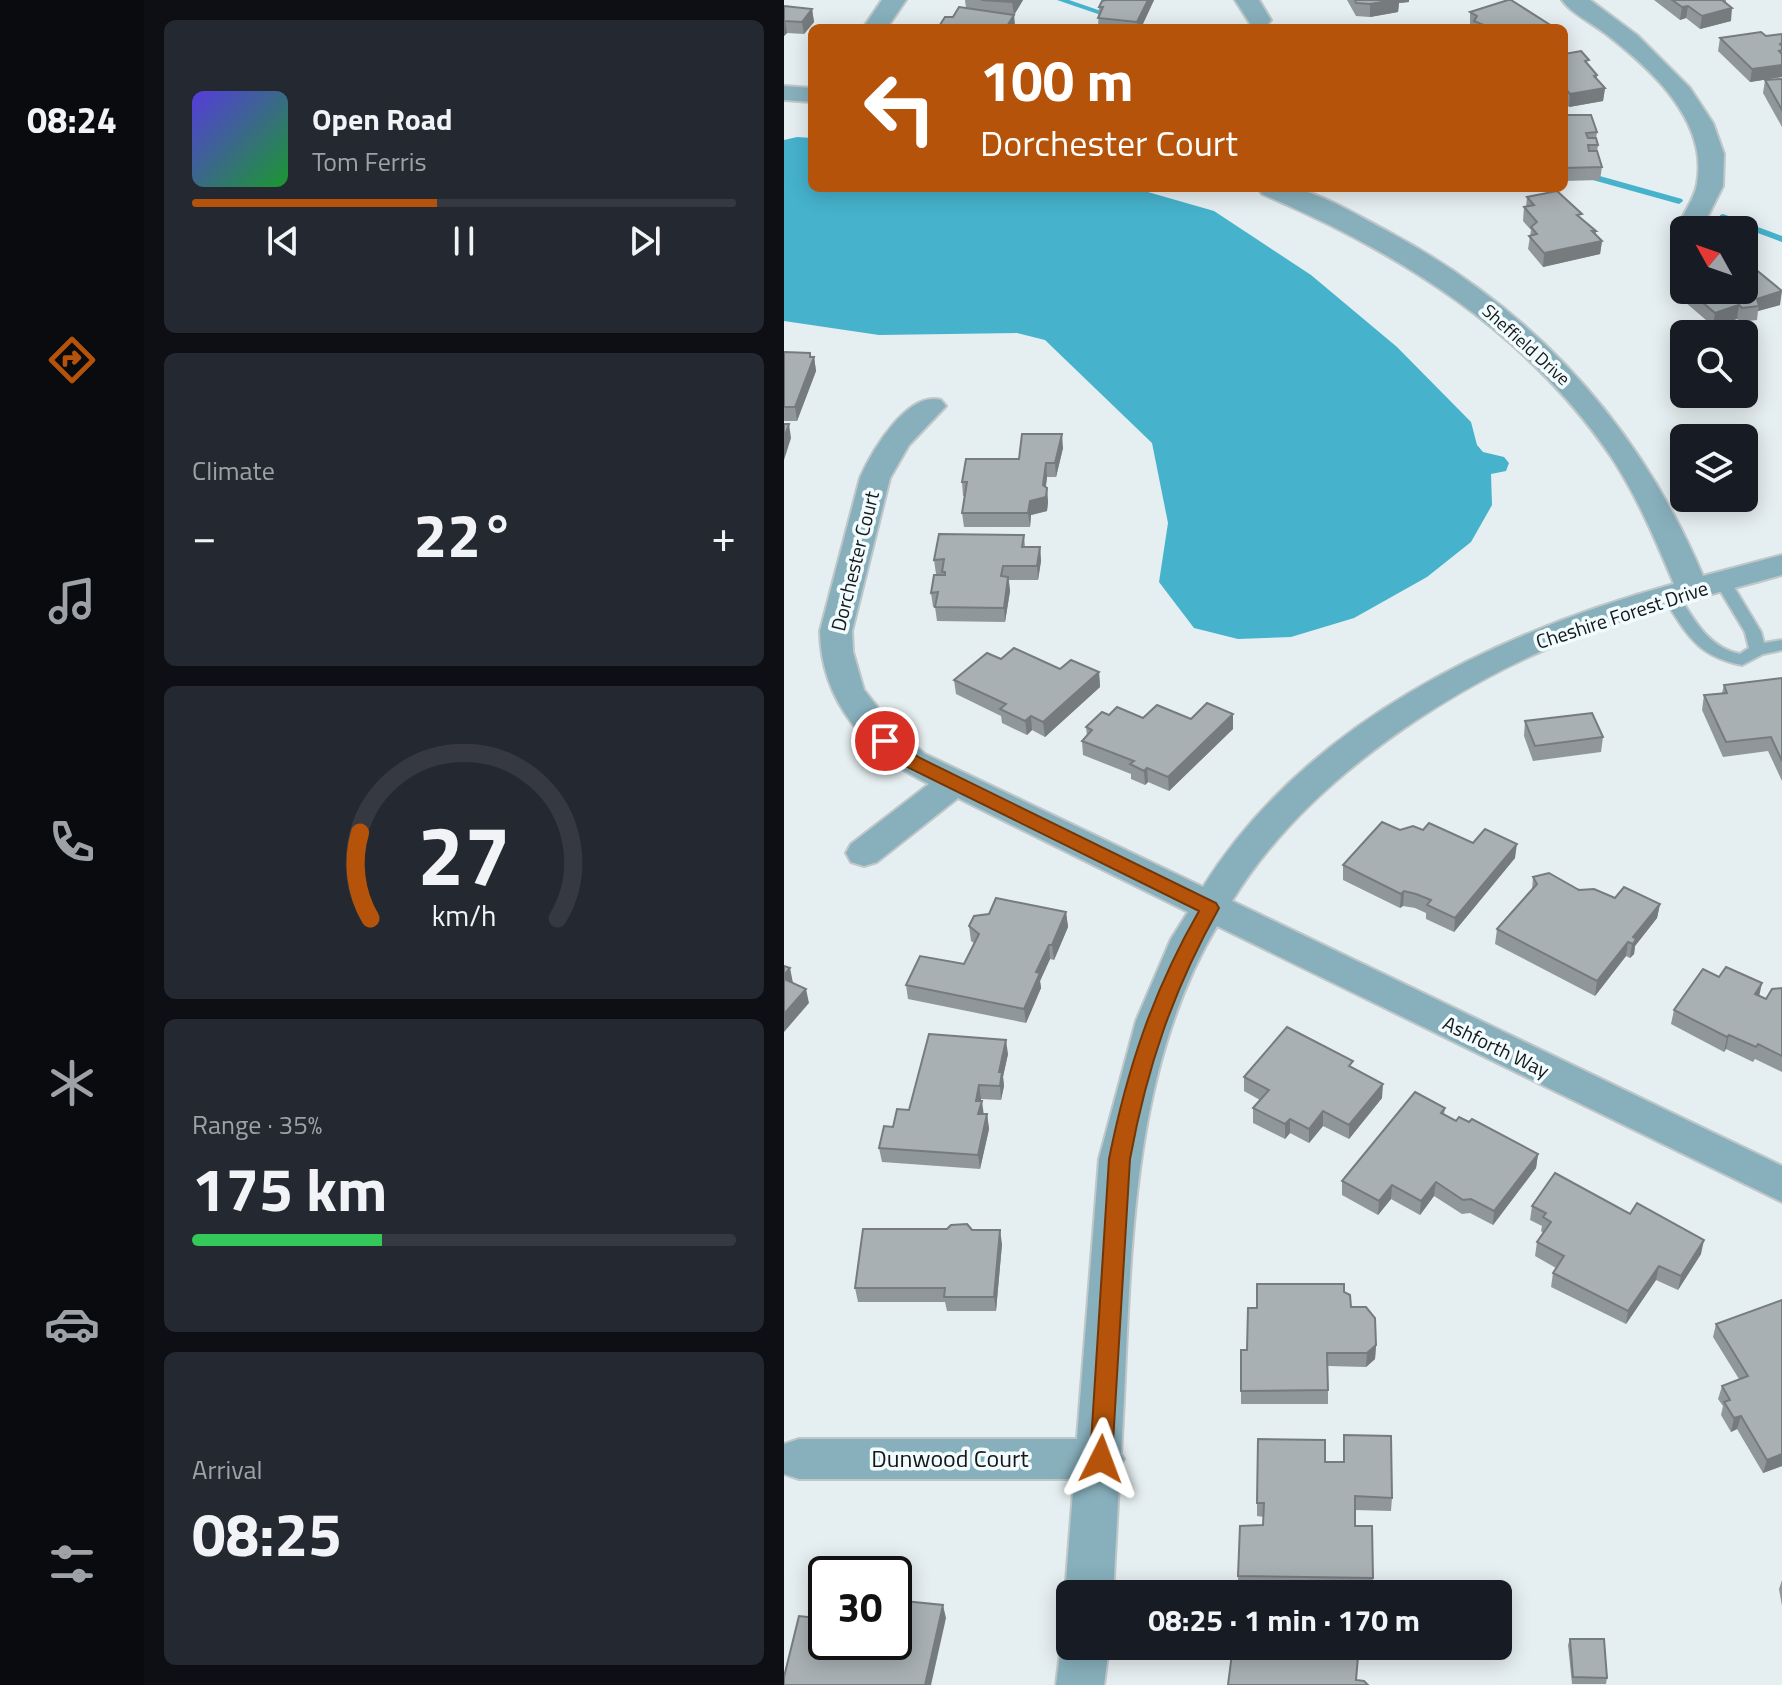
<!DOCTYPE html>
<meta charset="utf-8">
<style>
body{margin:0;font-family:"Titillium Web",sans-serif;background:#242831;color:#f1f3f6;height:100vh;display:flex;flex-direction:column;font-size:30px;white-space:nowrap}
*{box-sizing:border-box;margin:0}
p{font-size:26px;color:#9ea1a6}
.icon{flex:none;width:44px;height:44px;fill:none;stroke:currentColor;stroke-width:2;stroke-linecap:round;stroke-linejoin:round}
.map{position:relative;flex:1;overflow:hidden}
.panel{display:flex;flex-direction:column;gap:20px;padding:20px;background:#0d0f14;width:640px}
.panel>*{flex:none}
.banner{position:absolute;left:24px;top:24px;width:760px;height:168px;border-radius:12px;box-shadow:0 4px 20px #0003;background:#b45309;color:#fff;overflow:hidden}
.needle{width:52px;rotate:310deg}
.controls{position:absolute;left:886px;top:216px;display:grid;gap:16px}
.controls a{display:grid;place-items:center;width:88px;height:88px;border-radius:12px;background:#171b24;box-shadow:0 4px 20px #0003;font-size:40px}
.speed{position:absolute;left:24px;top:1556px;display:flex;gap:16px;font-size:40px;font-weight:700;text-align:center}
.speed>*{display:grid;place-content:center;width:104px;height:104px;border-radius:50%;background:#171b24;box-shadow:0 4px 20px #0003;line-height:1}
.speed .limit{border:4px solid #111;border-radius:12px;background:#fff;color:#111}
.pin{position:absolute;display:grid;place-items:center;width:68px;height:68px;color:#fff;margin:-34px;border:4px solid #fff;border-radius:50%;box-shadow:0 2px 8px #0007}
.me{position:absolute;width:88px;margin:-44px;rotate:3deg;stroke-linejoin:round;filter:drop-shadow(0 0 6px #0008)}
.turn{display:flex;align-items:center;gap:28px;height:168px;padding:0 40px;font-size:36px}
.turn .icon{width:104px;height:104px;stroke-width:2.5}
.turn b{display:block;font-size:56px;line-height:68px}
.big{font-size:60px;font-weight:700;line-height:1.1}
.panel .widget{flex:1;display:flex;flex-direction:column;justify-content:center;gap:12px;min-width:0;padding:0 28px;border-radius:12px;background:#242831}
.panel .dial{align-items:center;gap:0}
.dial svg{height:208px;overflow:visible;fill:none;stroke:#363941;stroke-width:7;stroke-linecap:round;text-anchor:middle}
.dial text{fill:#f1f3f6;stroke:none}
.song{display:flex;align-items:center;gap:24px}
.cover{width:96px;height:96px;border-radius:12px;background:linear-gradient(135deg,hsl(250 70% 55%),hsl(130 70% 35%))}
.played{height:8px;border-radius:4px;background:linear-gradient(90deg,#b45309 45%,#363941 45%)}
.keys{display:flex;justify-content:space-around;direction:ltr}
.heat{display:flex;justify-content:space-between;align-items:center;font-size:44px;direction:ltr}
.charge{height:12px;border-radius:6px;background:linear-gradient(90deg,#34c759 35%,#363941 0)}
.trip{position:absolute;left:272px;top:1580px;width:456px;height:80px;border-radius:12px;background:#171b24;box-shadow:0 4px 20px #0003;font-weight:700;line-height:80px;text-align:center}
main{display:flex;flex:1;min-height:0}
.tab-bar{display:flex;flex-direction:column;width:144px;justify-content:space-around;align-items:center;background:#090b0e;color:#9ea1a6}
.tab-bar .icon{width:56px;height:56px}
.tab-bar .selected{color:#b45309}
.tab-bar b{font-size:36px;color:#f1f3f6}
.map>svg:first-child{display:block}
.water{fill:#46b2cc}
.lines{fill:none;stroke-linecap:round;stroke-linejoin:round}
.stream{fill:#46b2cc;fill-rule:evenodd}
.service-casing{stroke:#c0c7c9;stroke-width:4}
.minor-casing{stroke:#c0c7c9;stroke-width:4}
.service{fill:#87b0bc;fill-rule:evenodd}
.minor{fill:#87b0bc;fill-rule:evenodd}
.wall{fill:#90979a}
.shaded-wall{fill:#767b7d}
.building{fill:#a8b0b3;stroke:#767b7d;stroke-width:2}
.route{fill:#b45309;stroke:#753606;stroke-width:2}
.labels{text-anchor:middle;stroke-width:7;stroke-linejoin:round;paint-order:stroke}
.far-street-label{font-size:18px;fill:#151819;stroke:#f2fbfe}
.street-label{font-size:20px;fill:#151819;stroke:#f2fbfe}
.near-street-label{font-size:24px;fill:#151819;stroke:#f2fbfe}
</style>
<main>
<nav class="tab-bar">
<b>08:24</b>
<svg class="icon selected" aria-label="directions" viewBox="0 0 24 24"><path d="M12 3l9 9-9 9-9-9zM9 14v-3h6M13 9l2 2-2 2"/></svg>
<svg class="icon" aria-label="music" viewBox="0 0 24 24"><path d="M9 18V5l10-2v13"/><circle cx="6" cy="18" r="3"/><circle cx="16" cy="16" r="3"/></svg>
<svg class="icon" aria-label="phone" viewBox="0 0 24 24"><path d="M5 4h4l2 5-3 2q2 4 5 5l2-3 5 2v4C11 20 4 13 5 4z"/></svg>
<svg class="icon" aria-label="climate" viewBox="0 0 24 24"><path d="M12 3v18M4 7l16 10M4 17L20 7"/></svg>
<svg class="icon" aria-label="car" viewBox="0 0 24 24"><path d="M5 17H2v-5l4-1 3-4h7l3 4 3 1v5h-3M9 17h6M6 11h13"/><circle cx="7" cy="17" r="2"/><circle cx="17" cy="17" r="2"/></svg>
<svg class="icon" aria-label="filters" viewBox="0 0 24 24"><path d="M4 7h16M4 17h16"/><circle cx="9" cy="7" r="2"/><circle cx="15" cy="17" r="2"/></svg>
</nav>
<section class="panel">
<div class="widget">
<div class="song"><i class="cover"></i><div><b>Open Road</b><p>Tom Ferris</p></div></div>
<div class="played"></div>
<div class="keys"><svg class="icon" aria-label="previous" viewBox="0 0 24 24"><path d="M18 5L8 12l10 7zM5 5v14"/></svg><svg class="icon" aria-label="pause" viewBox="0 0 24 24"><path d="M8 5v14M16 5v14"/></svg><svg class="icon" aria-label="next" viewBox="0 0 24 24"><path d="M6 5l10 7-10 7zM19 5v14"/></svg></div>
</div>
<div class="widget"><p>Climate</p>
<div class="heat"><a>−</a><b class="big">22°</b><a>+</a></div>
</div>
<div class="widget dial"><svg viewBox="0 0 100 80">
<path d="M14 69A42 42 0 1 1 86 69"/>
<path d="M14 69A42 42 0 0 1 10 36" stroke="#b45309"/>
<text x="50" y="56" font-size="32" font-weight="700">27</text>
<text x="50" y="72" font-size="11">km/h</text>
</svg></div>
<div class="widget"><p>Range · 35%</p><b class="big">175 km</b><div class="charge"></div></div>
<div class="widget"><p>Arrival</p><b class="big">08:25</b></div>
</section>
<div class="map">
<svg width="998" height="1685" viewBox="0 0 998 1685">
<rect width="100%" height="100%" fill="#e5eef0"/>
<path class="water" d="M13,137L28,138V188H350L430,211L527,275L613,347L687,422L693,445L699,452L720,457L725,463L722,471L707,474L708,505L687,542L643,577L570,618L507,637L454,639L410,628L375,582L384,523L368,443L261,340L233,333L95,335L0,321V140Z"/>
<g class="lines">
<g class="stream">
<path d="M273,0H285L367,28H355Z"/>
<path d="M780,166L898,199L899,201L895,204L780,172Z"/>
<path d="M939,214L998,236V242L936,219V215Z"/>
</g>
<g class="service-casing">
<path id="service" d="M939,577L947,582L977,632L980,643L998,640V650L979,654L958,665C912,656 903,634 879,597L881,593H893C910,619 923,647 956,654L965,648L961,632L931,582Z"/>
</g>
<g class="minor-casing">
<g id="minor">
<path d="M98,0H122L103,28H79Z"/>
<path d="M451,0H475L487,20L483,25H467Z"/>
<path d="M778,0H806L853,35L906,88L929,123L940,154L939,186L920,224H902L898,218C903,208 911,196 913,184C925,121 867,69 822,34C808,23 788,14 778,0Z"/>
<path d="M0,86L28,88V102L0,100Z"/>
<path d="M474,188C485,188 499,186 510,188C543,196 576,217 605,232C750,310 855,425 919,576L998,555V575C931,594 866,609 801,633C670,683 522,780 448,901L998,1166V1202L433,926C340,1081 348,1280 337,1454L340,1459L336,1466L329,1594H286V1604L281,1594L290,1479H15L0,1474V1444L15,1439H293L315,1159L352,1021L387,939L404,912L174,798L93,862L80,866L67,862L62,853L67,844L145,784C83,754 37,702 36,631L76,478C88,451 123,391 157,400L162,406L125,445L106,478L68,631L69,652L80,690L110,728L141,754L419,887C521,724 711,633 890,584C872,541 854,498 828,458C743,332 615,252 478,194Z"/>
<path d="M286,1629V1646H325L320,1685H272L277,1646Z"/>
</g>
</g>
<use href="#service" class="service"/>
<use href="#minor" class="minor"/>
</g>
<g class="wall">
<path d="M181,0H239L230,15L231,28L169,17L182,8Z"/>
<path d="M322,0H370L357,28H314L315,7Z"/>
<path d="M563,0H625V2L615,3L614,12L586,17L572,16Z"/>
<path d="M870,0H942V3L947,21L916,29L902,18L896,20Z"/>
<path d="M0,6L28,9L30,22L20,34L3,33L0,36Z"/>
<path d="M686,12L771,28H690L686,25Z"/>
<path d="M998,34V77L966,82L934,51L936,38L982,36Z"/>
<path d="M780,54L805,65L813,75V79L821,88L819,101L785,107L780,101Z"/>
<path d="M998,79V127L979,93L981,80Z"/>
<path d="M780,115L813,132L812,139L814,145L813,153L818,167L816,180L780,181Z"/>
<path d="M743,197L797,218L818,241L816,254L759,267L744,249L747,230L739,221L740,207H742Z"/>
<path d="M902,290H960L996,305L974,311L973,320L956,322L953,319L929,326L901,302Z"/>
<path d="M0,352L26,353L27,357H30L32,371L13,421H0Z"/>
<path d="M279,448L272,477H263L262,487L264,502L263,511L247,515L246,527H180L178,513L181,496H179L178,482L235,459Z"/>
<path d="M240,535L241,547H256L257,561L254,580H225L226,591L221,622L153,621L151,607H149L147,593L158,575V574H152L150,560Z"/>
<path d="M217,659L276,669L315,672L316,687L261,737L248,730L243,735L218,723L217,716L172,694L170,680Z"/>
<path d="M998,678V781L984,751L939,757L918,710L920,695L938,693L940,685Z"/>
<path d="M449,714V729L385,791L364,782L361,785L347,779V774L299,755L298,741L303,736L302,727L359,718L407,719Z"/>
<path d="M741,721L819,737L817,752L749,761L740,736Z"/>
<path d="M616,830H639L689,843L731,858L670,932L642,919V913L631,908L619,906L616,908L559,880V865Z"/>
<path d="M749,877L831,898L876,904L873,918L851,946L850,954L846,958L842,956L811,996L711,944L713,929L748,890Z"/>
<path d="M282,912L284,927L270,960L266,959L256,981L257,988L242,1023L124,999L122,985L180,964L190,943L187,941L185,926Z"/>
<path d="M998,988V1072L971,1059L969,1062L942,1049L940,1052L887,1024L890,1010L975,996L982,999Z"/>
<path d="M224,1054L219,1076L220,1086L217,1100L197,1099L199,1114H203L205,1129L196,1169L98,1162L95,1148L109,1127Z"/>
<path d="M568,1068L598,1098L565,1139L539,1126L525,1143L506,1133L501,1139L469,1123V1108L476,1100L460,1091V1077Z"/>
<path d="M661,1108L660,1115L672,1121L754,1154L752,1168L709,1225L686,1213L678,1214L650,1196L636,1215L607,1199L594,1215L558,1195V1181Z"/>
<path d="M748,1206L917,1254L894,1290L872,1280L842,1324L767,1287L769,1273L772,1268L751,1256L753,1242L759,1233L757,1231L758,1226L746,1220Z"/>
<path d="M188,1230L218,1244L212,1311H163L161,1302H74L71,1288Z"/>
<path d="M560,1292L567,1307L592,1345L591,1359L582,1367L544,1366V1404H457V1350H463L473,1308Z"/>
<path d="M998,1300V1466L979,1473L953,1429L947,1432L937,1415L939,1406L934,1399L938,1386L955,1379L929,1337L932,1324Z"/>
<path d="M541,1462L608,1498L607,1511L571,1510V1526L589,1578L588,1591L454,1589V1576L479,1525L480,1517L473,1516V1503Z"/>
<path d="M998,1580V1606L995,1589Z"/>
<path d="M786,1639L823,1678L822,1684H788L784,1645Z"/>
</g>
<g class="shaded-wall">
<path d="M230,0H239L230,15L228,2Z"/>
<path d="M364,0H370L357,28H354L353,22Z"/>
<path d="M610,0H625V2L615,3L614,12L586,17V4Z"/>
<path d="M904,6L902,18L896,20L898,7Z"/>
<path d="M948,8L947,21L916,29L918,16Z"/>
<path d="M28,9L30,22L20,34L18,22Z"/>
<path d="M230,15L231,28H222Z"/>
<path d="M1,20L3,33L0,36V21Z"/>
<path d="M998,65V77L966,82L968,69Z"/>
<path d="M821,88L819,101L785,107L786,94Z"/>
<path d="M808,231H812L810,242L818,241L816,254L759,267L760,253Z"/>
<path d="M998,291L996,305L974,311L975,306L973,299Z"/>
<path d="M955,305L953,319L929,326L931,313Z"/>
<path d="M26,353L28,362L30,357L32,371L13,421L11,407Z"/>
<path d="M5,424L7,438L0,460V438Z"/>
<path d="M278,434L279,448L272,477L271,463Z"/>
<path d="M262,463L263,477L260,498L263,488L264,502L263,511L247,515L246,527L244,513L246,501L259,485Z"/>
<path d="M256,547L257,561L254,580L253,566Z"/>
<path d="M224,577L226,591L221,622L220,608Z"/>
<path d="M315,672L316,687L261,737L259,722Z"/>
<path d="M449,714V729L385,791L384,777Z"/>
<path d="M247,716L248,730L243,735L241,721Z"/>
<path d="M363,768L364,782L361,785L360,771Z"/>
<path d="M733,844L731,858L670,932L671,918Z"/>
<path d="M620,891L619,906L616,908L617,894Z"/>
<path d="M876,904L873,918L851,946L850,954L846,958L849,937Z"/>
<path d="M282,912L284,927L270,960L268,945Z"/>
<path d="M844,942L842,956L811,996L813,981Z"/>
<path d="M265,945L266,959L256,981L257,988L242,1023L240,1009L252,972Z"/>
<path d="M6,968L9,983L0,989V975Z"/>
<path d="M978,983L975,997L971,994Z"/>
<path d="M22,989L25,1003L0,1032V1014Z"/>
<path d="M945,1035L942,1049L940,1052L943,1037Z"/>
<path d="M222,1040L224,1054L219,1077L220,1086L217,1100L215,1072Z"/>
<path d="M599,1084L598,1098L565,1139V1125Z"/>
<path d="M195,1085L197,1099L195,1112L198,1101L200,1116L196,1128L192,1101Z"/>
<path d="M539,1111V1126L525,1143V1129Z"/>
<path d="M203,1114L205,1129L196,1169L194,1155Z"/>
<path d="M506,1119V1133L501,1139V1124Z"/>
<path d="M754,1154L752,1168L709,1225L710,1211Z"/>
<path d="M652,1182L650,1196L636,1215L637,1201Z"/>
<path d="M608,1185L607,1199L594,1215L595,1201Z"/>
<path d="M216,1230L218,1244L212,1311L210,1297Z"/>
<path d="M920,1240L917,1254L894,1290L897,1276Z"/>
<path d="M875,1266L872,1280L842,1324L844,1311Z"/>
<path d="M592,1345L591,1359L582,1367L583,1353Z"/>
<path d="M957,1416L953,1429L947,1432L950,1418Z"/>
<path d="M998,1454V1466L979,1473L983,1460Z"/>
<path d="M159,1605L162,1618L147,1685H141Z"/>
</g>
<g class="building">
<path d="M197,0H230L228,2Z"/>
<path d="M322,0H364L353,22L314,18L319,7H315L318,1Z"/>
<path d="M571,0H610L586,4L572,3Z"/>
<path d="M724,0H727L771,28H690L700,25L690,21L693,16L686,12Z"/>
<path d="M888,0H938L948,8L918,16L904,6L898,7Z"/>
<path d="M0,6L28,9L18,22L0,21Z"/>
<path d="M175,7L230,15L222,28H154L161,17H169Z"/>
<path d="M977,32L982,36L998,34V43L996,44L998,46V50L995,51L998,54V65L968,69L936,38Z"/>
<path d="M797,51L805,60L801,61L813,75L810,76L821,88L786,94L780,87V54Z"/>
<path d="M998,79V110L981,80Z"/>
<path d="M780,115H807L813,132L802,133L804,138H812L814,145H804L805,151H813L818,167L780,168Z"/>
<path d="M773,191L798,214L793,215L812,231H808L818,241L760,253L745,236L753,234L747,227L753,222L740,207L750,205L743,197Z"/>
<path d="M970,268L998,291L973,299L975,306L958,308L955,305L931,313L904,290H960V271Z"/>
<path d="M0,352L26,353V357H30L11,407H0Z"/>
<path d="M0,424H5L0,438Z"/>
<path d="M238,434H278L271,463H262L259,485L263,488L262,497L246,501L244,513H178L183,482H178L182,459H235Z"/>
<path d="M155,534L240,535L238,547H256L253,566H219L217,576L224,577L220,608L151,607L154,592L147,593L150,575H161V572H158L160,559L150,560Z"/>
<path d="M230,648L276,669L287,660L315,672L259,722L247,716L241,721L216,709L222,704L170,680L203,653L217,659Z"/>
<path d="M998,678V761L987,737L942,742L920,695L943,693L940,685Z"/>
<path d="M423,703L449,714L384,777L363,768L360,771L346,764L350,761L298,741L308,730L302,727L318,712L325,715L333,707L359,718L373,705L407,719Z"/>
<path d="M808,713L819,737L751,746L741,721Z"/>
<path d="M598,822L616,830L629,826L639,830L645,823L689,843L701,829L733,844L671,918L643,905L647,900L632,894L620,891L617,894L559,865Z"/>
<path d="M765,873L795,890L810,889L831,898L840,887L876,904L849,937L852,939L849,944L844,942L813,981L713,929L753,884L749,877Z"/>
<path d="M212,898L282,912L268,945H265L252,972L256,973L240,1009L122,985L136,956L180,964L195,934L185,926L190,916L205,914Z"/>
<path d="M0,966L6,968L0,975Z"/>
<path d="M942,967L978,983L971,994L982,999L988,989L998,988V1056L974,1044L972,1047L945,1035L943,1037L890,1010L919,969L935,977Z"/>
<path d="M0,979L22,989L0,1014Z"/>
<path d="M503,1027L569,1061L565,1066L599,1084L565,1125L539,1111L525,1129L506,1119L501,1124L469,1108L485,1090L460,1077Z"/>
<path d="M145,1034L222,1040L215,1072H218L216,1086L195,1085L192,1101H198L194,1114H203L194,1155L95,1148L100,1126L109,1127L113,1109L125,1110Z"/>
<path d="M631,1092L661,1108L657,1113L672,1121L675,1117L685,1122L688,1119L754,1154L710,1211L687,1199L679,1200L652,1182L637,1201L608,1185L595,1201L558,1181Z"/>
<path d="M771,1173L846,1214L853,1203L920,1240L897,1276L875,1266L844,1311L769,1273L780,1256L753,1242L767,1222L759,1217L762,1213L748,1206Z"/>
<path d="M183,1224L188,1230H216L210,1297H160L161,1288H71L79,1229H163L167,1225Z"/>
<path d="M473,1284H560V1292L566,1295L567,1307H582L591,1318L592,1345L583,1353H543L544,1390L457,1391V1350H463L464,1308H473Z"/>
<path d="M998,1300V1454L983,1460L957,1416L950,1418L940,1402L946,1400L938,1386L964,1376L932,1324Z"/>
<path d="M560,1435L607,1436L608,1498L571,1496V1526H588L589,1578L454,1576L456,1526L479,1525L480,1503H473L474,1439L541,1440V1462H560Z"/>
<path d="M110,1600L159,1605L141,1685H0V1677L15,1616L42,1619V1642H110Z"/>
<path d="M786,1639H820L823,1678L789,1677Z"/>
<path d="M449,1646H464L574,1657L572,1680L580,1681L584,1685H444Z"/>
</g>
<path class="route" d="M101,735L136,758L432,903L435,908C389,990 363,1067 346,1159L328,1459L325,1466L317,1469L309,1466L306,1459L325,1159C343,1069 369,991 415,911L123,767L94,745L92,741Z"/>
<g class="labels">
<g class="far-street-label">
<text transform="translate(742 345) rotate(42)" y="6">Sheffield Drive</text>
</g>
<g class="street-label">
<text transform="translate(71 561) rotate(-76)" y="7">Dorchester Court</text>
<text transform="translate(838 615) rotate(-18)" y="7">Cheshire Forest Drive</text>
<text transform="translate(712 1047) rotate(26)" y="7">Ashforth Way</text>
</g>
<g class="near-street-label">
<text x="166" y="1467">Dunwood Court</text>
</g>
</g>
</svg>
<div class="controls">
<a><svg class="needle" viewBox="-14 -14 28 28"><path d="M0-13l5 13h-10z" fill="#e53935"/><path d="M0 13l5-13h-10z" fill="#9ea1a6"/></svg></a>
<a><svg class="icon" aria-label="search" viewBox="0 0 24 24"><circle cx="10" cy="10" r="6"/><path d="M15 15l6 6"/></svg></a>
<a><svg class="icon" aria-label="layers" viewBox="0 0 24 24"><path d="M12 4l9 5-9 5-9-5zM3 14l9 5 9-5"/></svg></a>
</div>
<div class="speed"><div class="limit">30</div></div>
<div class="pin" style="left:101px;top:741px;background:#d93025"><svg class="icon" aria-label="arrive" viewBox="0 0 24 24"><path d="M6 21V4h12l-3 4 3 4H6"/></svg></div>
<svg class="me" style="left:317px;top:1459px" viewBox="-20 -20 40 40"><path d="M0-17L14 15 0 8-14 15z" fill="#b45309" stroke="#fff" stroke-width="4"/></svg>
<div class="trip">08:25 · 1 min · 170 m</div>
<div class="banner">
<div class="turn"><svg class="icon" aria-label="left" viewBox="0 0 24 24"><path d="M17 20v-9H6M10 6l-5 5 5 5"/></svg><div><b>100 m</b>Dorchester Court</div></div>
</div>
</div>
</main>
